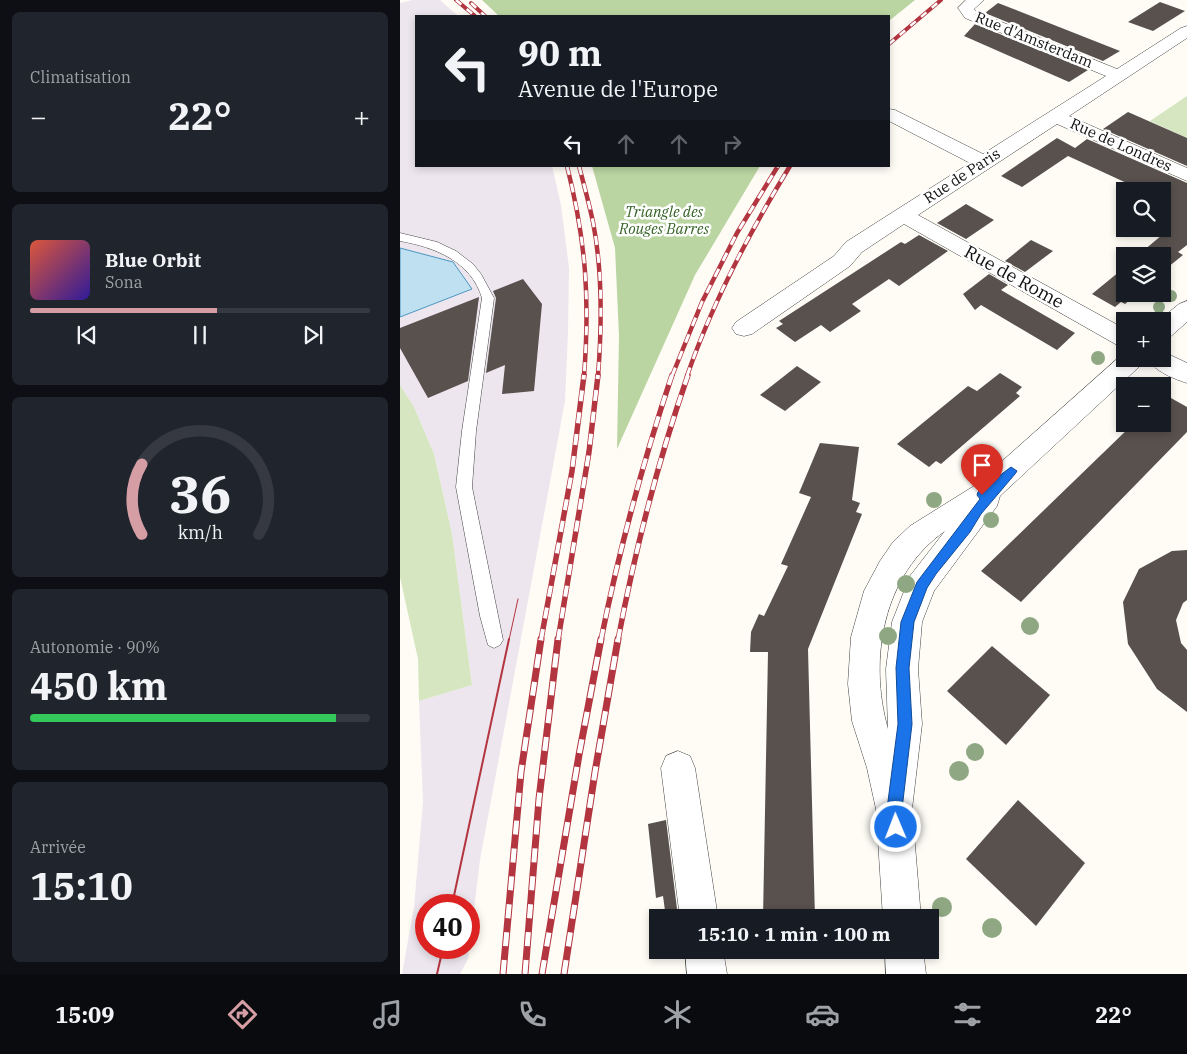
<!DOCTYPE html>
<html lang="fr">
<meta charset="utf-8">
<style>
body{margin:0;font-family:"IBM Plex Serif",serif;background:#20242c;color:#f1f3f6;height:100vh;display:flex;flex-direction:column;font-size:19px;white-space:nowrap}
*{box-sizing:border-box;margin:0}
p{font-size:16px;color:#9ea1a6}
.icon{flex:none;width:28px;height:28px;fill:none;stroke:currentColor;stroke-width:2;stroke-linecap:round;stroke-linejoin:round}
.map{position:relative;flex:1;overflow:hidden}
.details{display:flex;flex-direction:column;gap:12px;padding:12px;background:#0d0f14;width:400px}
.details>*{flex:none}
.banner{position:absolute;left:15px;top:15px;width:475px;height:152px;border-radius:0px;box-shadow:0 2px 8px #0003;background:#171b24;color:#f1f3f6;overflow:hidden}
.buttons{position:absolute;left:716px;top:182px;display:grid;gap:10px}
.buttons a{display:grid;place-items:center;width:55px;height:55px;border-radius:0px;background:#171b24;box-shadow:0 2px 8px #0003;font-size:25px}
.speed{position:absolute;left:15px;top:894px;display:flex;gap:10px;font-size:25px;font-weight:700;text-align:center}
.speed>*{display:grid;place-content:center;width:65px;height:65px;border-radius:50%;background:#171b24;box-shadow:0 2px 8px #0003;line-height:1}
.speed .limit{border:8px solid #d22;background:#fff;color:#111}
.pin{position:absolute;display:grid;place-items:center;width:42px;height:42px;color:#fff;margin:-51px -21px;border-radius:50% 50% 50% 0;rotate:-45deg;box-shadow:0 0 5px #0007}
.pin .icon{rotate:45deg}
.me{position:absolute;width:55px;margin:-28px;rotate:359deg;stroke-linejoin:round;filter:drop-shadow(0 0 4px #0008)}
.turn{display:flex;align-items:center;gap:18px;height:105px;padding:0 20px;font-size:22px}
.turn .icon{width:65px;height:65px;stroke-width:2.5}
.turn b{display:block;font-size:35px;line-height:42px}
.lanes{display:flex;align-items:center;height:48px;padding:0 20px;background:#0003;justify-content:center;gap:25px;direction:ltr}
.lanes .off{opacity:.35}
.big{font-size:38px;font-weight:700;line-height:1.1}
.details .widget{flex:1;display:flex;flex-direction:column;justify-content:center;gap:8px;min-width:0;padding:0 18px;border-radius:8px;background:#20242c}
.details .dial{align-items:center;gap:0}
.dial svg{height:130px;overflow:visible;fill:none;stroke:#363941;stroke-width:7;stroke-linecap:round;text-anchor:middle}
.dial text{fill:#f1f3f6;stroke:none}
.song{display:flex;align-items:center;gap:15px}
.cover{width:60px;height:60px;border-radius:8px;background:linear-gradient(135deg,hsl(10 70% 55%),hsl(250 70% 35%))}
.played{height:5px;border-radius:2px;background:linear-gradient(90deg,#d59ea4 55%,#363941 55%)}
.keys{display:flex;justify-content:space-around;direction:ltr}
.heat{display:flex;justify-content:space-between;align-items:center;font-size:28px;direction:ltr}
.charge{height:8px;border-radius:4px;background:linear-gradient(90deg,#34c759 90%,#363941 0)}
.trip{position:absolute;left:249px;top:909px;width:290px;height:50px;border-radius:0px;background:#171b24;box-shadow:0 2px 8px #0003;font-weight:700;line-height:50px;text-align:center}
.tab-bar{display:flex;height:80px;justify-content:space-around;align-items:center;background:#090b0e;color:#9ea1a6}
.tab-bar .icon{width:35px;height:35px}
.tab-bar .active{color:#d59ea4}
.tab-bar b{font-size:22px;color:#f1f3f6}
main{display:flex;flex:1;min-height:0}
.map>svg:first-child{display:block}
.industrial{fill:#ede6ee;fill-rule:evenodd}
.green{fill:#d5e6c1}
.forest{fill:#bbd5a2}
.water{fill:#bee0f1;stroke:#4c96c0}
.building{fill:#58514e}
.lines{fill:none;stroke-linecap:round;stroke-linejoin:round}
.service-casing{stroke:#434343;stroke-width:1}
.minor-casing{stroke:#434343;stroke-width:1}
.tertiary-casing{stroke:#434343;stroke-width:1}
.service{fill:#fff;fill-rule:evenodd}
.minor{fill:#fff;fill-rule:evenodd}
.tertiary{fill:#fff;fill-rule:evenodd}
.tram-far1{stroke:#b33540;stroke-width:1}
.tram{stroke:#b33540;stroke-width:2}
.rail-far3-casing{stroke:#b33540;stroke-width:4}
.rail-far2-casing{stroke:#b33540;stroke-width:4.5}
.rail-far1-casing{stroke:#b33540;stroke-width:5.5}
.rail-casing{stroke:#b33540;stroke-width:7}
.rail-far3{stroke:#fff;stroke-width:2.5;stroke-dasharray:7;stroke-linecap:butt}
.rail-far2{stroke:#fff;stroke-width:3;stroke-dasharray:9;stroke-linecap:butt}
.rail-far1{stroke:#fff;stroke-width:4;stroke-dasharray:11;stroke-linecap:butt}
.rail{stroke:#fff;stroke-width:5;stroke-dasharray:14;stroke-linecap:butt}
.tree{fill:#8fa883}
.route{fill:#1a73e8;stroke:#114b97}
.labels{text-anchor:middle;stroke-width:5;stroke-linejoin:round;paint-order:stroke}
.far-street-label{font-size:15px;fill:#101010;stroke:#fff}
.far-park-label{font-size:15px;font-style:italic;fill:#356326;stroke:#fff}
.street-label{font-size:18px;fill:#101010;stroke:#fff}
</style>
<main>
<section class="details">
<div class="widget"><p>Climatisation</p>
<div class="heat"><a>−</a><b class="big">22°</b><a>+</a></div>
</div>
<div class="widget">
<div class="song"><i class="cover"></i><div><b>Blue Orbit</b><p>Sona</p></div></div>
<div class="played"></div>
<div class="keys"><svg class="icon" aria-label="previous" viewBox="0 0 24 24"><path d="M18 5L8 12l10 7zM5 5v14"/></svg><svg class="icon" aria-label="pause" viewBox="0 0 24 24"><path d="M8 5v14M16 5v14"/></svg><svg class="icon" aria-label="next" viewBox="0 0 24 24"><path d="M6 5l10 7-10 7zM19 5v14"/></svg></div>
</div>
<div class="widget dial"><svg viewBox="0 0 100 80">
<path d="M14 69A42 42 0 1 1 86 69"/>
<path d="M14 69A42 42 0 0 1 14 26" stroke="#d59ea4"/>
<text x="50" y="56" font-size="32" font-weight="700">36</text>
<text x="50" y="72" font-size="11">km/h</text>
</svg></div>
<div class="widget"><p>Autonomie · 90%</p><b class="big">450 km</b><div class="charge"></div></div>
<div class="widget"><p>Arrivée</p><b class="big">15:10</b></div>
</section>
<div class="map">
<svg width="787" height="974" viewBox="0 0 787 974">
<rect width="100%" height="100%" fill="#fefcf5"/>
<path class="industrial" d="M13,0H40L58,16H16V166H152L161,205L169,268L168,332L165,401L80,860L68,959L60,974H2L14,907L23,802L19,701L72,685L52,534L34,454L14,407L0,385V3ZM26,905H69V948H26Z"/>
<g class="green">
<path d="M787,96V138L750,121Z"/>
<path d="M0,385L14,407L34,454L52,534L72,685L19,701L18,659L0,577Z"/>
</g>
<g class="forest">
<path d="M82,0H515L489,21V16H99Z"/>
<path d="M192,166H360L295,275L217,449L219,336L215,248Z"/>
</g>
<path class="water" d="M0,248L53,262L72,289L0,317Z"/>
<g class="building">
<path d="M760,2L785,11L753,31L728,22Z"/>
<path d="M598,3L720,51L703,61L585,13Z"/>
<path d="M575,24L688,70L669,82L564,36Z"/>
<path d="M728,112L787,138V166L703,129Z"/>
<path d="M657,138L675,148L687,139L787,183V245L778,252L783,255L762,272V256H737L762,235V191H744L668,156L622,187L601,176Z"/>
<path d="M566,204L594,220L566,239L537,223Z"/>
<path d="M519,235L548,251L499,286L489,279L452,304L461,311L430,332L421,325L395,342L376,328L383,324L379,321L501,242L505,244Z"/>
<path d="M631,240L653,251L625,272L605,261Z"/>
<path d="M725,267V294H737L725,304L721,302L715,307L692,294Z"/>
<path d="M589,274L608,285L601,290L675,333L657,350L581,305L575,310L563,294Z"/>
<path d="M123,279L142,304L134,391L102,394L105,365L86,373L96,298L93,291Z"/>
<path d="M79,297L68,381L28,398L0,348V328Z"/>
<path d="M397,366L421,382L385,411L360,395Z"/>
<path d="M600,373L622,387L616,393L620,396L541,464L536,461L529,467L497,444L568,386L577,391Z"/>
<path d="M762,393L787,407V432L621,602L581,571L733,424H762Z"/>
<path d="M420,443L459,447L452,500L460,503L456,512L462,514L408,649L415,918H363L368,652H350L351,632L359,614L364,616L388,566L381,564L411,497L399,493Z"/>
<path d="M787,550V600L783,603L776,620L781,643L787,650V712L757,689L728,644L723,602L739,569L772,551Z"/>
<path d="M592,646L650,695L606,745L547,691Z"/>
<path d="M618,800L685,863L636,926L566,859Z"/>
<path d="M266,820L278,917L277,918H266L263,896L256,898L248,824Z"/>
</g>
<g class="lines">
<g class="service-casing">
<path id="service" d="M0,233L37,242L56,251L73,264L81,274L94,298L76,431L72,487L103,640L100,645L94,648L88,645L80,616L56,487L62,431L82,298C71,261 34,247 0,241Z"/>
</g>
<g class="minor-casing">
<g id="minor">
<path d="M566,0H584L574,9L577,12L717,69L781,28L787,26V38L669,116L787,168V181L657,124L518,215L725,329V347L717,345L504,224L462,252L450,266L352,334L344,336L336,334L332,328L336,322L434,256L446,242L570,163L489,121V109L495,110L583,154L706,76L565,18L558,8Z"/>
<path d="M762,351L787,363V383C774,379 754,371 748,359H762Z"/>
<path d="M278,751L290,756L295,768L318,918H280L261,768L266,756Z"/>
<path d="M285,950H323L327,974H287Z"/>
</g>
</g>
<g class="tertiary-casing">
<g id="tertiary">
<path d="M787,301V322L770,337L762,339V321H758L779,304Z"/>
<path d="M725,352V359H744L741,365L600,496L597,506L534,591L522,622L518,669L522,724L512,809L521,918H483L476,809L467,768L452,721L448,684L451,637L464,591L480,561L493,542L510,526L574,486ZM545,531L510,576L492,622L486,669L488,729C468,659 483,574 545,531Z"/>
<path d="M485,950H523L526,974H486Z"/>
</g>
</g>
<use href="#service" class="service"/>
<use href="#minor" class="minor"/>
<use href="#tertiary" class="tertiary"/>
<path class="tram-far1" d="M109,640L118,599"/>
<g class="tram">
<path d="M52,905L109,639"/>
<path d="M37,974L43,948"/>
</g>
<g class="rail-far3-casing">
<g id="rail-far3">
<path d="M56,0L75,16"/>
<path d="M71,3L85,16"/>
<path d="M489,44L541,0"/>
</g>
</g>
<g class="rail-far2-casing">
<g id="rail-far2">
<path d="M167,166C186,241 190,299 184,376"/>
<path d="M179,166C184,185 189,203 193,222C203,273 202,325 198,376"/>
<path d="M272,376L302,302L337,233L378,166"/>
<path d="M287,376C313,301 349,233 390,166"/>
</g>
</g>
<g class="rail-far1-casing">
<g id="rail-far1">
<path d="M141,640L172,471L184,375"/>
<path d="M158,640L189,452L198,375"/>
<path d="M201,640C219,550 243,462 272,375"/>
<path d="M218,640C235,550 258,461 288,375"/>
</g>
</g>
<g class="rail-casing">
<g id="rail">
<path d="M103,974L121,772L141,639"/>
<path d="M125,974L139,799L158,639"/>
<path d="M142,974L179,755L201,639"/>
<path d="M164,974L195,772L218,639"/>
</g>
</g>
<use href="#rail-far3" class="rail-far3"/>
<use href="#rail-far2" class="rail-far2"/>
<use href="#rail-far1" class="rail-far1"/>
<use href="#rail" class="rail"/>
</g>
<g class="tree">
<circle cx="771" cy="296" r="6"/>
<circle cx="759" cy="307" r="6"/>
<circle cx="698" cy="358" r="7"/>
<circle cx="534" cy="500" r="8"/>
<circle cx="591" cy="520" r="8"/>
<circle cx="506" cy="584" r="9"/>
<circle cx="630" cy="626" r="9"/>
<circle cx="488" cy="636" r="9"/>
<circle cx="575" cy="752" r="9"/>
<circle cx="559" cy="771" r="10"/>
<circle cx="542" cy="907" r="10"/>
<circle cx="592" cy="928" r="10"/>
</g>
<path class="route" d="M611,467L617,471L615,474L581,514L570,532L536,574L527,588L514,622L509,668L512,724L502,809L503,827L501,832L496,835L490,832L487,809L498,724L496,668L501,622L517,582L580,499L577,495L578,492Z"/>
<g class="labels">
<g class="far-street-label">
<text transform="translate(634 40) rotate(22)" y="5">Rue d'Amsterdam</text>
<text transform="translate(721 145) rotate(24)" y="5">Rue de Londres</text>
<text transform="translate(562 176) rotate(-33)" y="5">Rue de Paris</text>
</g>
<g class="far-park-label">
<text x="264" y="217">Triangle des<tspan x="264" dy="17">Rouges Barres</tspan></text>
</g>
<g class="street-label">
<text transform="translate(614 277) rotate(29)" y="6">Rue de Rome</text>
</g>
</g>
</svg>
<div class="buttons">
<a><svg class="icon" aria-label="search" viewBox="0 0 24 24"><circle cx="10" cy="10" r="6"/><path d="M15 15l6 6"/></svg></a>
<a><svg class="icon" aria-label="layers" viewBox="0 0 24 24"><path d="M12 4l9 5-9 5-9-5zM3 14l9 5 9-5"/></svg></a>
<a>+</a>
<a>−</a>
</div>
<div class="speed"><div class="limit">40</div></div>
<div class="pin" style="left:582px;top:495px;background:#d93025"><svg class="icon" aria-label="arrive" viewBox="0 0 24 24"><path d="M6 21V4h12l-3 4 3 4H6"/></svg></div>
<svg class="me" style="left:496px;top:827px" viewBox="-20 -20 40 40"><circle r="17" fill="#1a73e8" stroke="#fff" stroke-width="3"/><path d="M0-11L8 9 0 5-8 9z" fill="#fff"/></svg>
<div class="trip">15:10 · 1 min · 100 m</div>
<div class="banner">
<div class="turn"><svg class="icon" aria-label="left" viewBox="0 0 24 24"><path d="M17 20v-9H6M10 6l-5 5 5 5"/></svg><div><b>90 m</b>Avenue de l'Europe</div></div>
<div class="lanes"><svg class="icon" aria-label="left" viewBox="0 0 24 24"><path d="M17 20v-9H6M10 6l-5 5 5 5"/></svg><svg class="icon off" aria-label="ahead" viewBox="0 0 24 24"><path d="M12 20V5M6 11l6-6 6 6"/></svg><svg class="icon off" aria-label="ahead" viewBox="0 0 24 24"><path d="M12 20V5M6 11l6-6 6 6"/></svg><svg class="icon off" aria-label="right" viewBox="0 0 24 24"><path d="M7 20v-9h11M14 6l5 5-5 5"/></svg></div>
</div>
</div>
</main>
<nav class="tab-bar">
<b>15:09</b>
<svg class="icon active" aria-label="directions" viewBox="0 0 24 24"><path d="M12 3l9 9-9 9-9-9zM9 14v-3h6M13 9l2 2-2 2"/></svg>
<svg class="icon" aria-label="music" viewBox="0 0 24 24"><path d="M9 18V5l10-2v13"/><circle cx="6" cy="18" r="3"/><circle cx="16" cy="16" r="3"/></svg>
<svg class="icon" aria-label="phone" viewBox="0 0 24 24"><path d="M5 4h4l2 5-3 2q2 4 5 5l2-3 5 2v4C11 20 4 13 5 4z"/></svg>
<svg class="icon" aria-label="climate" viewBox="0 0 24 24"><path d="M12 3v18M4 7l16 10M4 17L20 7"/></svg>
<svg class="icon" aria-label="car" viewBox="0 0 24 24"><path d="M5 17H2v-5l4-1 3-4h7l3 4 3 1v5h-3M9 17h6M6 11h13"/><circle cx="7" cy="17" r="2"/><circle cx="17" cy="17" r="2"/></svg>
<svg class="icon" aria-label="filters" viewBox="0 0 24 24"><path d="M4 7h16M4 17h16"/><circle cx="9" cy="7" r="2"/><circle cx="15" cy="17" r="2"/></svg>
<b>22°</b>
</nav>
